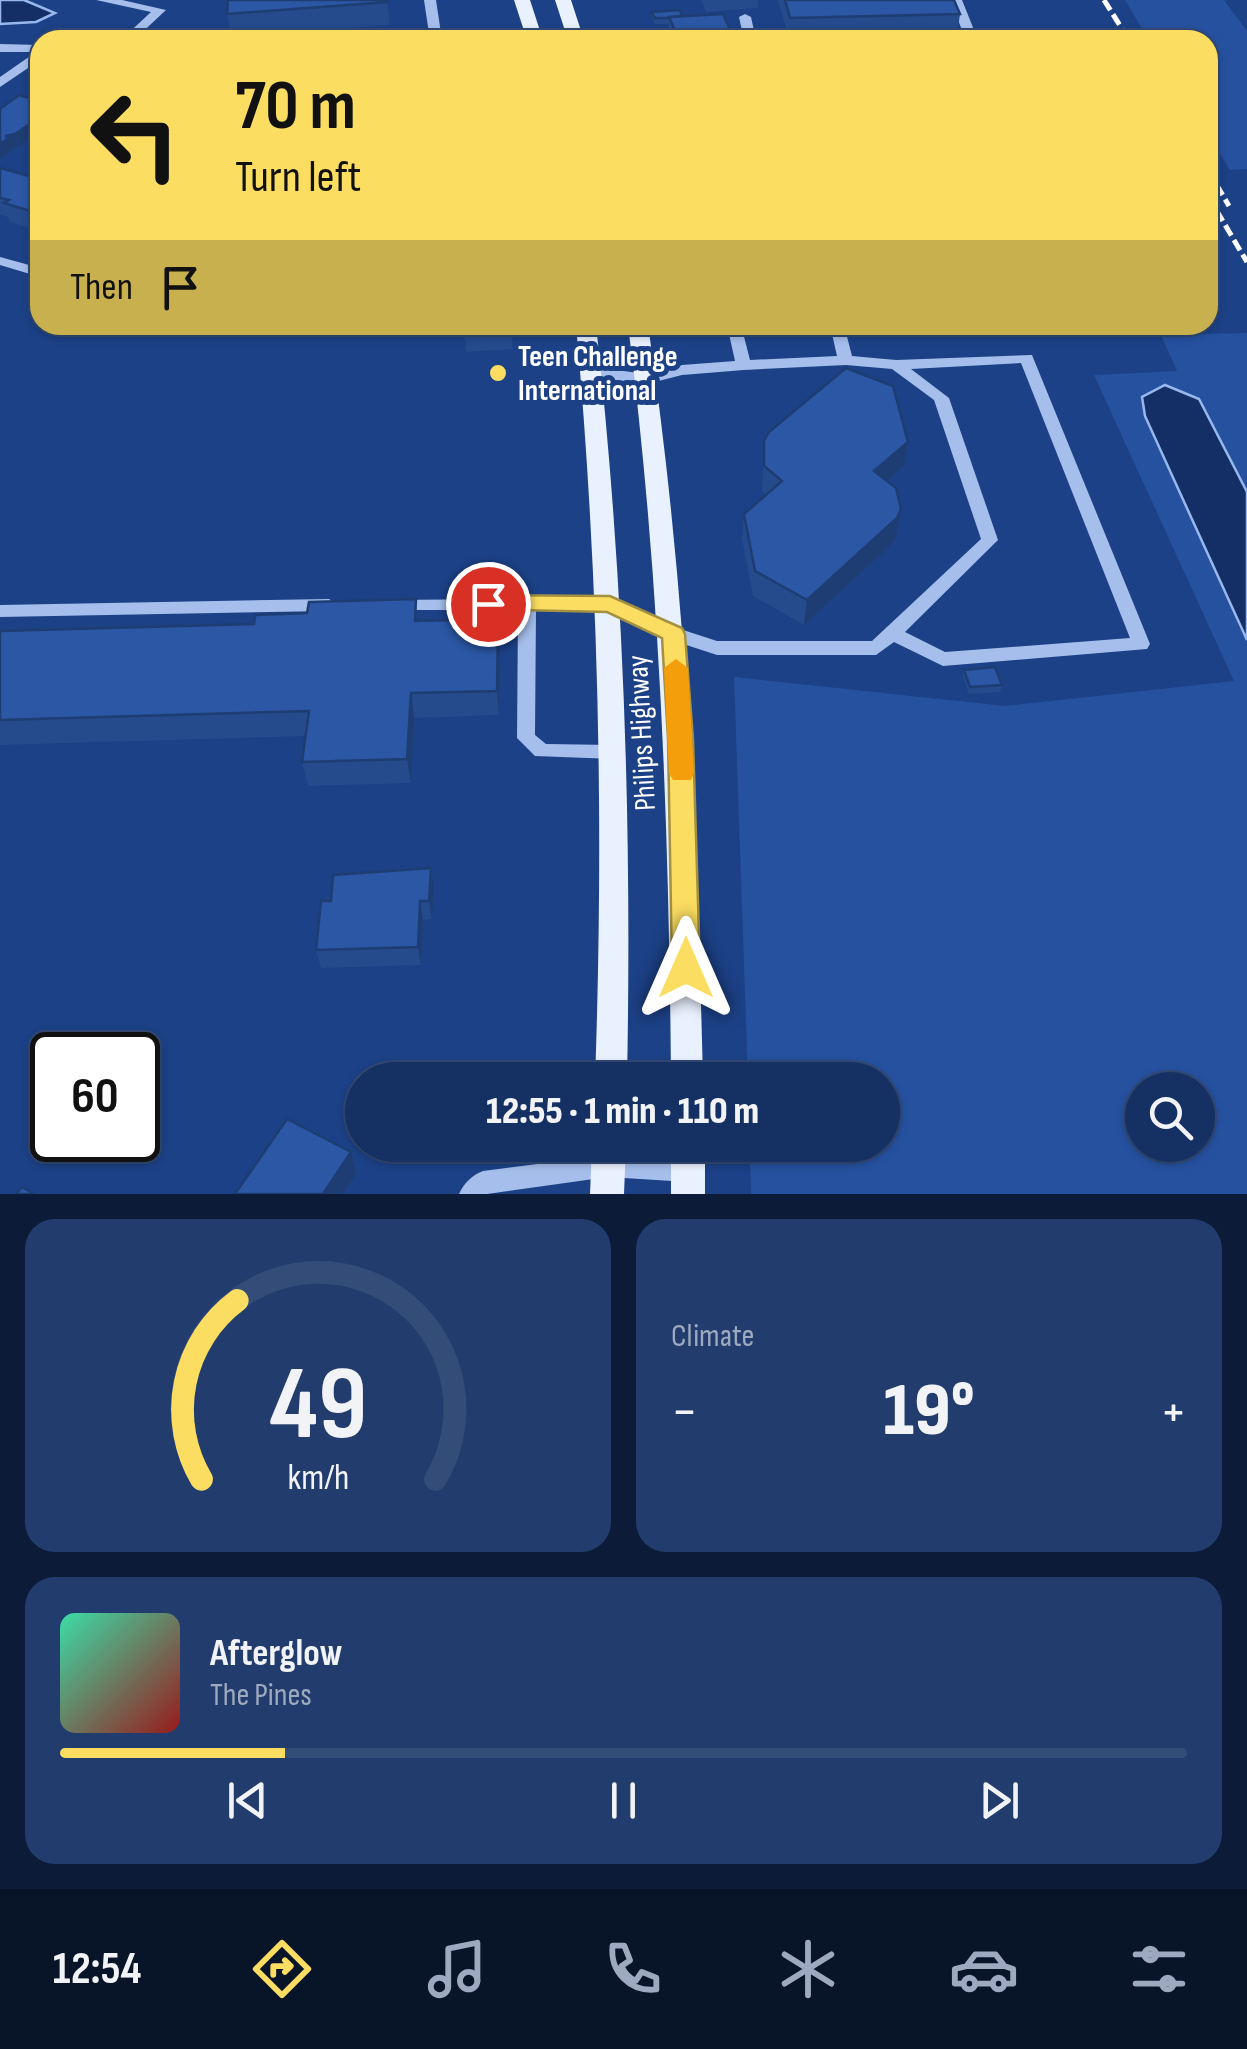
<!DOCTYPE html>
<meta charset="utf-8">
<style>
body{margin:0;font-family:"Sofia Sans Condensed",sans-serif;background:#223d6d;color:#f1f3f6;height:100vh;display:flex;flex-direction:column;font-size:38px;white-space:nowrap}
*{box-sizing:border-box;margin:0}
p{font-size:32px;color:#9da9bf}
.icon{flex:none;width:55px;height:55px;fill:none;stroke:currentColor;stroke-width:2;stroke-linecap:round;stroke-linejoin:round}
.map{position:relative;height:1194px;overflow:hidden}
.drawer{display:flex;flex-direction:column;gap:25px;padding:25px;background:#0c1b37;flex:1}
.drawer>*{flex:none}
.guide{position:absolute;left:30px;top:30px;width:1188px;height:305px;border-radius:30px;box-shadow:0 2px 8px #0004,0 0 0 2px #344c78;background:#fbdd62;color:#111;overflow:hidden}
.fabs{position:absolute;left:1125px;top:1072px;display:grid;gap:20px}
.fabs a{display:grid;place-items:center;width:90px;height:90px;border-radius:50%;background:#153164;box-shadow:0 2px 8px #0004,0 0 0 2px #344c78;font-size:50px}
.speed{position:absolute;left:30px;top:1032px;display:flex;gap:20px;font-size:50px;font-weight:700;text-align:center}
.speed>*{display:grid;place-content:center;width:130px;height:130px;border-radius:50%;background:#153164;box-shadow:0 2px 8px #0004,0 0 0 2px #344c78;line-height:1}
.speed .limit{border:5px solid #111;border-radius:15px;background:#fff;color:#111}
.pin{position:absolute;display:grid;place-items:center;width:85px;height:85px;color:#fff;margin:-42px;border:5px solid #fff;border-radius:50%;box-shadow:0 2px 10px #0007}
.me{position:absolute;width:110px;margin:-55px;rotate:0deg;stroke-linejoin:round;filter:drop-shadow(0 0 8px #0008)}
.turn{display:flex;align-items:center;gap:35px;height:210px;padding:0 40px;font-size:45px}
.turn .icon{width:130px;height:130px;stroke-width:2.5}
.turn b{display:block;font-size:70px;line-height:85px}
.then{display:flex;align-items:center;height:95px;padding:0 40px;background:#0003;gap:20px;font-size:38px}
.big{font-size:75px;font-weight:800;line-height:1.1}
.drawer .tile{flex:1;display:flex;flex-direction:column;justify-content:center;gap:15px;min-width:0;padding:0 35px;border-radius:30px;background:#223d6d}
.drawer .dial{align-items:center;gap:0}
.dial svg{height:260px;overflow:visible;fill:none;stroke:#344c78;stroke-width:7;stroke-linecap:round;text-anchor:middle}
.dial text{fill:#f1f3f6;stroke:none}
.song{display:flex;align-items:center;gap:30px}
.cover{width:120px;height:120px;border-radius:15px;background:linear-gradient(135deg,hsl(160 70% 55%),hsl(0 70% 35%))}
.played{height:10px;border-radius:5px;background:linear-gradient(90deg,#fbdd62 20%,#344c78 20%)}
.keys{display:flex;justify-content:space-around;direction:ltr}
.heat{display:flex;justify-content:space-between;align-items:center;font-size:55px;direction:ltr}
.drawer .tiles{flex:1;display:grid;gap:25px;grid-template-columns:1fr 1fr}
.tile:last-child{grid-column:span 2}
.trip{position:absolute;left:345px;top:1062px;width:555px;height:100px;border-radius:50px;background:#153164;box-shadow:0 2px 8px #0004,0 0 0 2px #344c78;font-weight:800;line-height:100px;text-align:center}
.menu{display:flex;height:160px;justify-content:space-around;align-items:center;background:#081428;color:#9da9bf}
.menu .icon{width:70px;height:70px}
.menu .selected{color:#fbdd62}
.menu b{font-size:45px;color:#f1f3f6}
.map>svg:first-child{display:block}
.green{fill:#26519f;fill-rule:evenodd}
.water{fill:#132f65;stroke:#98b8ed;stroke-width:2.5}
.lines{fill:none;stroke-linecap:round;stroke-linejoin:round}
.minor{fill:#a5beeb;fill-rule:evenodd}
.major{fill:#e9f0fe;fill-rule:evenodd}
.rail{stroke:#fff;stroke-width:5;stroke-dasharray:12 5;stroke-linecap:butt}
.wall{fill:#254b8d}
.shaded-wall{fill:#1e3d73}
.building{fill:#2b57a4;stroke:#1e3d73;stroke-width:2.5}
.route{fill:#fbdd62;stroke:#a39040;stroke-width:2.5}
.slow{fill:#f59e0b}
.poi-dot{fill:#fbdd62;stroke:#1c4186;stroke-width:4}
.labels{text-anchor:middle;stroke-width:10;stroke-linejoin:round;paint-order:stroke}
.poi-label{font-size:30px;font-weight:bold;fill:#fff;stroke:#1c4186;text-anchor:start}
.street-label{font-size:30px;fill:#fff;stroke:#1c4186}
</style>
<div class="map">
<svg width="1247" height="1194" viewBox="0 0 1247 1194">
<rect width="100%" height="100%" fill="#1c4186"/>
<g class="green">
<path d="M1125,0H1224L1247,31V169L1230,170L1208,134V40H1149Z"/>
<path d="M1247,333V492L1199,399L1238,626L1247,640V1194H751L750,1145H882V1080H748L734,677L1005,706L1234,681L1094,375L1177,371L1161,335ZM1142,1090H1198V1145H1142Z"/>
</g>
<g class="water">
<path d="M0,0H24L55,13L36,22L0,24Z"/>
<path d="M1165,385L1199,399L1247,492V640L1145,416L1142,397Z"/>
</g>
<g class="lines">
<g class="minor">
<path d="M96,0H122L166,10L134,40H121L151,12Z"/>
<path d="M424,0H436L442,40H430Z"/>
<path d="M950,0H962L978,40H966Z"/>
<path d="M745,14L751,17L756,40H744L739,17Z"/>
<path d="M309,31L313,33L316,40H304L303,35Z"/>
<path d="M0,44L40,45V60L0,87V77L36,52H0Z"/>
<path d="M0,257L40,268V277L0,265Z"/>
<path d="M727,325H741L750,360L837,356L830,325H844L852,356L896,360L1032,355L1150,644L1147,649L943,666L894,642L876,655H717L668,639L608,610H536L535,735L546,744L614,745L621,747L624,752L621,757L614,759L535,756L517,738L518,610H395L389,608L386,604L389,600L610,598L680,629L717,641H872L981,539L934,400L892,369L846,365L744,370L682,375L647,384L592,377L584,372L592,367L647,374L682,365L735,361ZM1021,363L1130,638L945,652L905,632L998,540L949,398L911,369Z"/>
<path d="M329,599L338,605L329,611L0,617V605Z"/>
<path d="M608,1155L688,1160L696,1163L700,1171L696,1179L688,1182L608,1177L487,1194H459C464,1183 472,1175 483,1171Z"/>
</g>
<g class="major">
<path d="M514,0H530L543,40H527Z"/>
<path d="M555,0H571L584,40H568Z"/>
<path d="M576,325H596C624,576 632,827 627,1080H595C604,827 599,577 576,325Z"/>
<path d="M628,325H648C685,576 697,827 703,1080H671C669,827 660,576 628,325Z"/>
<path d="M592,1145H626L624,1194H590Z"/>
<rect x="671" y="1145" width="34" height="49"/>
</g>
<g class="rail">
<path d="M1104,0L1129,40"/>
<path d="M1208,170L1229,206"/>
<path d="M1208,196L1247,262"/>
</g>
</g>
<g class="wall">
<path d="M387,0L390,25L232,37L227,14Z"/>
<path d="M701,0H758V8L706,12Z"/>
<path d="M778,0H954L960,14L957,36L789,40Z"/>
<path d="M652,12L682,16L735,40H674L669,29V24H655L652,18Z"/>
<path d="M0,168L40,179V231L10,222L8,217L0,215Z"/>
<path d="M511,325L513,349L466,352L465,333Z"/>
<path d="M940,325H1149L944,335Z"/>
<path d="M764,441L908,442L904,466L887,481L901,509L897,533L893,543L804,625L753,596L742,539L744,514L766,495L762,491Z"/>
<path d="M498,619L500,644L499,715L414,718L411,783L308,786L302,762L306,736L0,745V631Z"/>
<path d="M964,670L1002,685L1000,692L969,694L963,676Z"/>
<path d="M431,868L434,886L432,919L423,920L421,965L321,968L316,950L331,901Z"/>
</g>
<g class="shaded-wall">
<path d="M40,117V131L19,147L13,148V149L0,159V144L5,136Z"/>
<path d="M908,442L904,466L871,495L874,471Z"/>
<path d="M901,509L897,533L893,543L804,625L807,600Z"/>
<path d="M498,619L500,644L499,715L497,691Z"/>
<path d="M411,693L414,718L411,783L407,759Z"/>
<path d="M431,868L434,886L432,919L429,901Z"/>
<path d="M420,901L423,920L421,965L418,947Z"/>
<path d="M351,1152L356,1173L343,1194H323Z"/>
</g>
<g class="building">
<path d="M228,0H387V2L227,14Z"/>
<path d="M785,0H954L960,14L790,18Z"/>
<path d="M680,10L682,16L670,18H655L652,12Z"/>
<path d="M723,14L735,40H679L669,17Z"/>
<path d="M40,90V101L29,98Z"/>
<path d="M19,95L40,101V117L15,134L5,136L10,137L0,144V109Z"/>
<path d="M0,168L40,179V214L4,203L9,200L0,198Z"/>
<path d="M464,325H511L512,330L465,333Z"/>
<path d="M846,368L893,386L908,442L874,471L896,488L901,509L897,518L807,600L755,571L744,514L782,481L764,466V441L769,432Z"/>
<path d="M416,599L415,621L498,619L497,691L411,693L407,759L302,762L309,711L0,720V631L254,624L255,615L307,613L309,602Z"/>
<path d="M995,667L1002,685L970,687L964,670Z"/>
<path d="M431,868L429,901H420L418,947L316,950L321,901H331L333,875Z"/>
<path d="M287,1119L351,1152L323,1194H235Z"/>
<path d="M22,1187L35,1194H16Z"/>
</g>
<path class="route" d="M488,595L610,596L682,628L685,634L693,739L700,968L696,976L686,980L676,976L672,968L668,739L662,638L607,612L480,609L477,604Z"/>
<path class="slow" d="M676,659L688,668L694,773L691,780H673L669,773L664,668Z"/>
<circle class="poi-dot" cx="498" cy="373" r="10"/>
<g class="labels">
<g class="poi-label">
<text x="518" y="366">Teen Challenge<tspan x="518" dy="34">International</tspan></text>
</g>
<g class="street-label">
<text transform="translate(641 733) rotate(-93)" y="10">Philips Highway</text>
</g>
</g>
</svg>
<div class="fabs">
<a><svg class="icon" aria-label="search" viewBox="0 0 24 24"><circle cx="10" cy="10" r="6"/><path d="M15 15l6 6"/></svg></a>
</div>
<div class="speed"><div class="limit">60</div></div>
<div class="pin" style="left:488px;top:604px;background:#d93025"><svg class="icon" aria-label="arrive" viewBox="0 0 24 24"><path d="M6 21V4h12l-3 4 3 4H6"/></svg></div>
<svg class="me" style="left:686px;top:968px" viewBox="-20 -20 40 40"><path d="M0-17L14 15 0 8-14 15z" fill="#fbdd62" stroke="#fff" stroke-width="4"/></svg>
<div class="trip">12:55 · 1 min · 110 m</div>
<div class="guide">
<div class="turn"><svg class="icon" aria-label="left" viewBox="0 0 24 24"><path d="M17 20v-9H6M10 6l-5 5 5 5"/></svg><div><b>70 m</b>Turn left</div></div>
<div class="then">Then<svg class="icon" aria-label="arrive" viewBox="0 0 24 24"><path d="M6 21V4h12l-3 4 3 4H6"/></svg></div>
</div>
</div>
<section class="drawer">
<div class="tiles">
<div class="tile dial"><svg viewBox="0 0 100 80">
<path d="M14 69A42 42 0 1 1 86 69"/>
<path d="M14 69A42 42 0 0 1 25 14" stroke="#fbdd62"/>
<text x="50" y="56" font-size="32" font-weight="700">49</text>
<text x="50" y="72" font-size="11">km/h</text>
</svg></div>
<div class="tile"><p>Climate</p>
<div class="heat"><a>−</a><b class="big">19°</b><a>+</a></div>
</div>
<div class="tile">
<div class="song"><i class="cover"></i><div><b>Afterglow</b><p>The Pines</p></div></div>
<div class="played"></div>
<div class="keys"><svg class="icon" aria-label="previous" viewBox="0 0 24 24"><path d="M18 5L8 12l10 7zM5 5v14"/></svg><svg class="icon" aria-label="pause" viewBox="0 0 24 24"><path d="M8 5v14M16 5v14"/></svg><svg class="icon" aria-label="next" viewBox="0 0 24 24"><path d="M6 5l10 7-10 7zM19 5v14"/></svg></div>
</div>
</div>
</section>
<nav class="menu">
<b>12:54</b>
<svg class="icon selected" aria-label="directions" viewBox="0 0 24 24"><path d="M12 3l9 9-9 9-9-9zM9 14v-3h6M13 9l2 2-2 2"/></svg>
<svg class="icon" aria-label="music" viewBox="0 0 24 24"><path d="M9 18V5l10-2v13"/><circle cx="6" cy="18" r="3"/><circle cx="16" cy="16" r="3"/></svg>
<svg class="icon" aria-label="phone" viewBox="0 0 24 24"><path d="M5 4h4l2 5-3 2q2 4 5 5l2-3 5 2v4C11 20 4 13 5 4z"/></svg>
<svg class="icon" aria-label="climate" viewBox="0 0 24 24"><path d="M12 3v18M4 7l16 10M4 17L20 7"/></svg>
<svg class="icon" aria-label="car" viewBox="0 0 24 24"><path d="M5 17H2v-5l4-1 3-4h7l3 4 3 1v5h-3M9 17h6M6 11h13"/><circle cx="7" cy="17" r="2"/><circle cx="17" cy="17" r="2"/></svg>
<svg class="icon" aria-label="filters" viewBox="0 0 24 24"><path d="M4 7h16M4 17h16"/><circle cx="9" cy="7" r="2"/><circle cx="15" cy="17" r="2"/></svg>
</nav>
